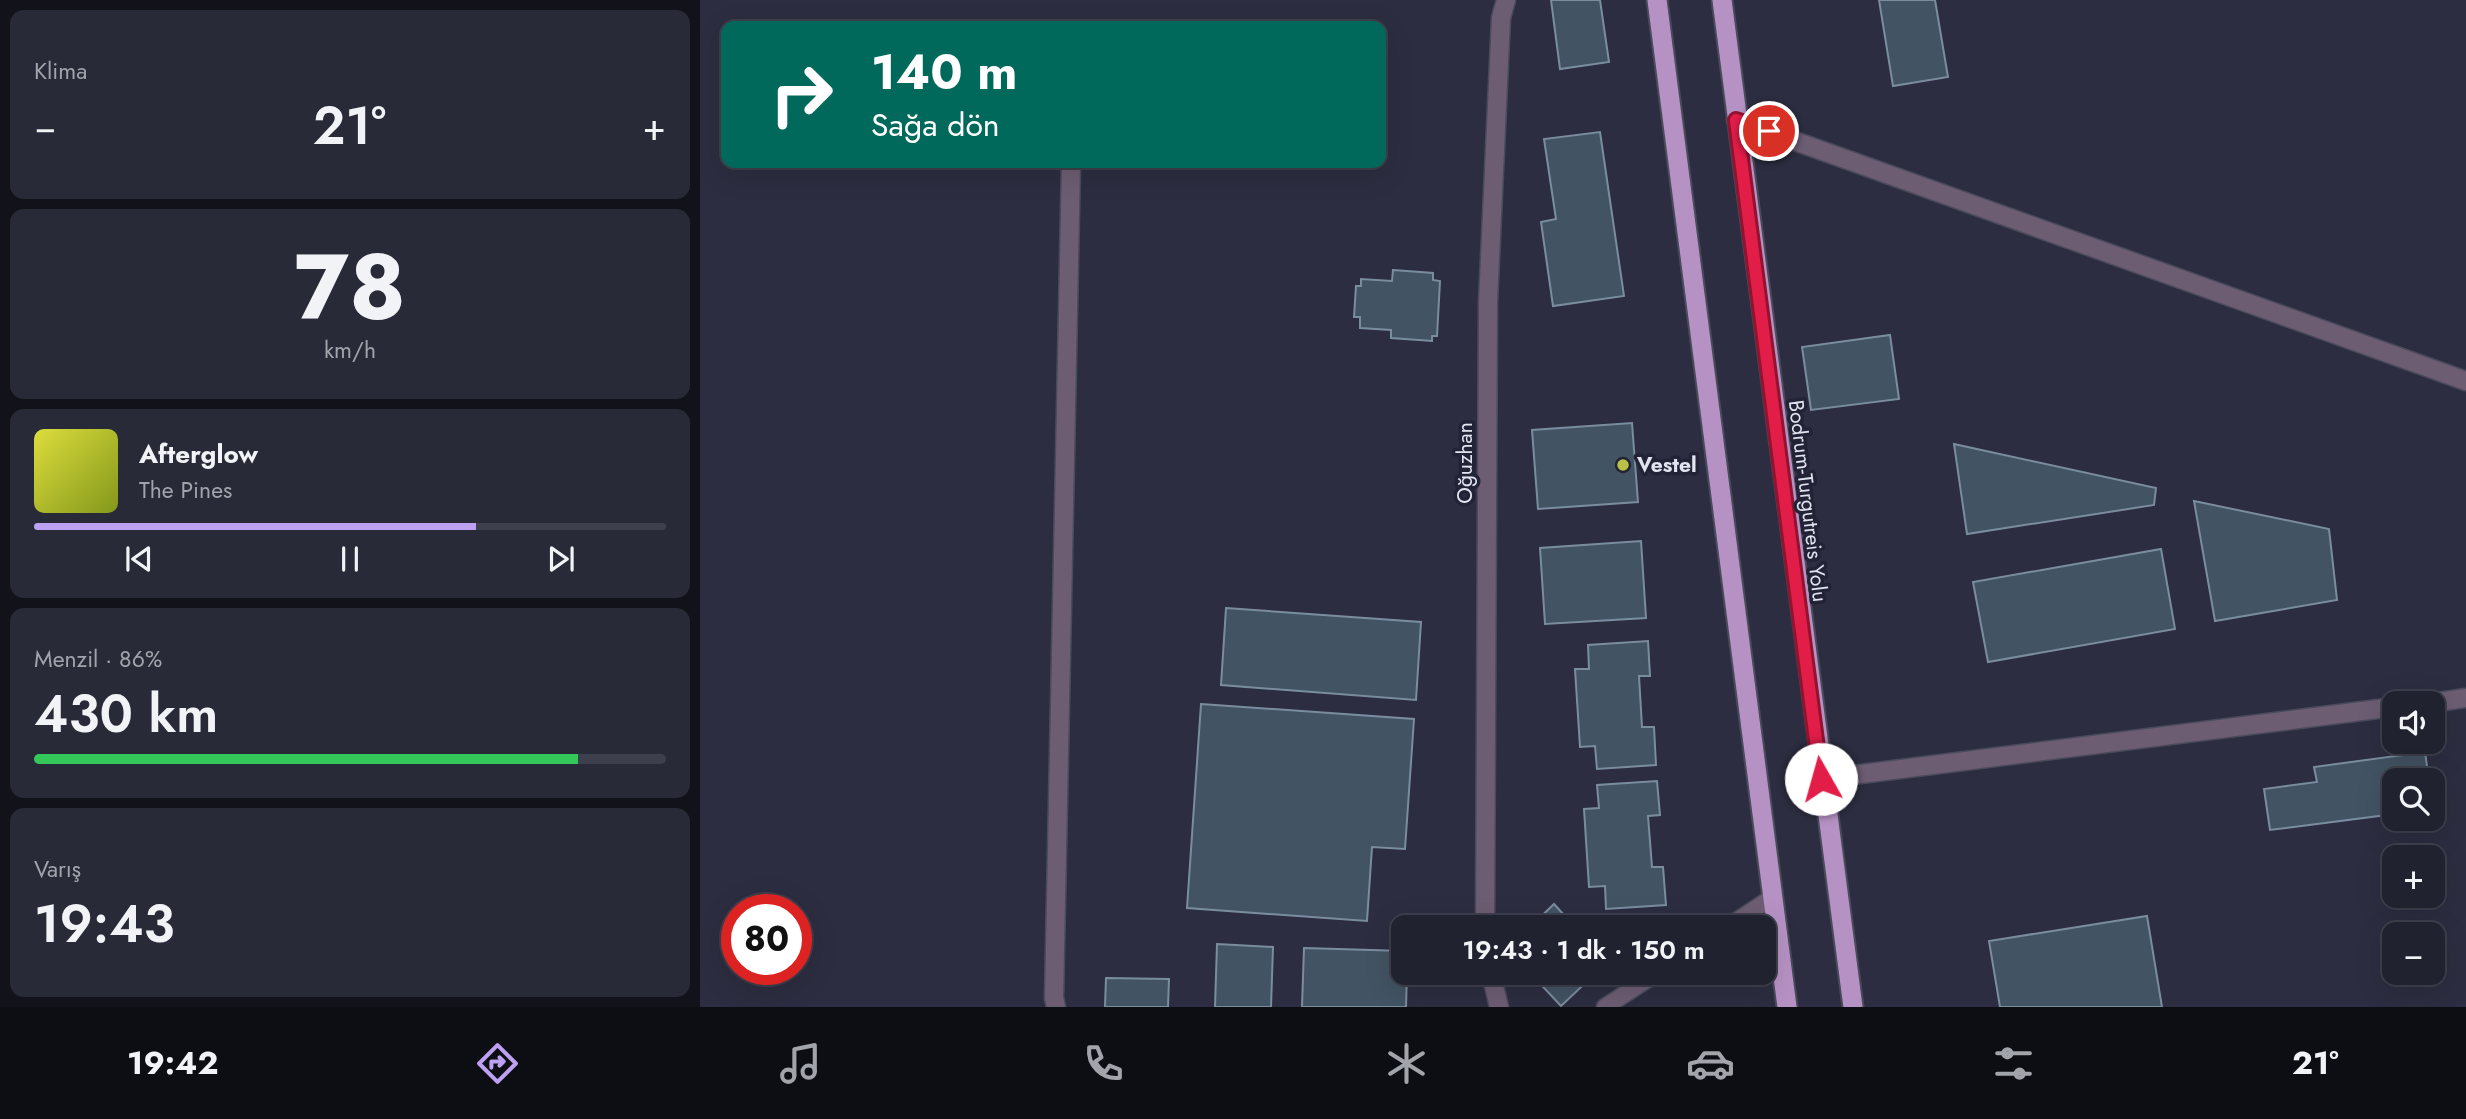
<!DOCTYPE html>
<html lang="tr">
<meta charset="utf-8">
<style>
body{margin:0;font-family:Jost,sans-serif;background:#292a38;color:#f1f3f6;height:100vh;display:flex;flex-direction:column;font-size:26px;white-space:nowrap}
*{box-sizing:border-box;margin:0}
p{font-size:23px;color:#a2a4ab}
.icon{flex:none;width:38px;height:38px;fill:none;stroke:currentColor;stroke-width:2;stroke-linecap:round;stroke-linejoin:round}
.map{position:relative;flex:1;overflow:hidden}
.side{display:flex;flex-direction:column;gap:10px;padding:10px;background:#12131a;width:700px}
.side>*{flex:none}
.banner{position:absolute;left:21px;top:21px;width:665px;height:147px;border-radius:14px;box-shadow:0 7px 28px #0002,0 0 0 2px #3e3f4c;background:#00695c;color:#fff;overflow:hidden}
.controls{position:absolute;left:1682px;top:691px;display:grid;gap:14px}
.controls a{display:grid;place-items:center;width:63px;height:63px;border-radius:14px;background:#212230;box-shadow:0 7px 28px #0002,0 0 0 2px #3e3f4c;font-size:35px}
.speed{position:absolute;left:21px;top:894px;display:flex;gap:14px;font-size:35px;font-weight:700;text-align:center}
.speed>*{display:grid;place-content:center;width:91px;height:91px;border-radius:50%;background:#212230;box-shadow:0 7px 28px #0002,0 0 0 2px #3e3f4c;line-height:1}
.speed .limit{border:10px solid #d22;background:#fff;color:#111}
.pin{position:absolute;display:grid;place-items:center;width:60px;height:60px;color:#fff;margin:-30px;border:4px solid #fff;border-radius:50%;box-shadow:0 2px 7px #0007}
.me{position:absolute;width:77px;margin:-38px;rotate:353deg;stroke-linejoin:round;filter:drop-shadow(0 0 5px #0008)}
.turn{display:flex;align-items:center;gap:24px;height:147px;padding:0 35px;font-size:32px}
.turn .icon{width:91px;height:91px;stroke-width:2.5}
.turn b{display:block;font-size:49px;line-height:60px}
.big{font-size:52px;font-weight:600;line-height:1.1}
.side .widget{flex:1;display:flex;flex-direction:column;justify-content:center;gap:10px;min-width:0;padding:0 24px;border-radius:14px;background:#292a38}
.side .dial{align-items:center;gap:0}
.dial b{font-size:91px;line-height:1}
.song{display:flex;align-items:center;gap:21px}
.cover{width:84px;height:84px;border-radius:10px;background:linear-gradient(135deg,hsl(60 70% 55%),hsl(70 70% 35%))}
.played{height:7px;border-radius:4px;background:linear-gradient(90deg,#bca0f2 70%,#3e3f4c 70%)}
.keys{display:flex;justify-content:space-around;direction:ltr}
.heat{display:flex;justify-content:space-between;align-items:center;font-size:38px;direction:ltr}
.charge{height:10px;border-radius:5px;background:linear-gradient(90deg,#34c759 86%,#3e3f4c 0)}
.trip{position:absolute;left:691px;top:915px;width:385px;height:70px;border-radius:14px;background:#212230;box-shadow:0 7px 28px #0002,0 0 0 2px #3e3f4c;font-weight:600;line-height:70px;text-align:center}
.menu{display:flex;height:112px;justify-content:space-around;align-items:center;background:#0d0e13;color:#a2a4ab}
.menu .icon{width:49px;height:49px}
.menu .current{color:#bca0f2}
.menu b{font-size:32px;color:#f1f3f6}
main{display:flex;flex:1;min-height:0}
.map>svg:first-child{display:block}
.building{fill:#425363;stroke:#7a8d9f;stroke-width:2}
.lines{fill:none;stroke-linecap:round;stroke-linejoin:round}
.service-casing{stroke:#494a5c;stroke-width:19}
.minor-casing{stroke:#494a5c;stroke-width:21}
.trunk-casing{stroke:#494a5c;stroke-width:23}
.service{stroke:#6d5d73;stroke-width:16}
.minor{stroke:#6d5d73;stroke-width:18}
.trunk{stroke:#b692c4;stroke-width:19}
.route-casing{stroke:#92132f;stroke-width:18}
.route{stroke:#e11d48;stroke-width:12}
.poi-dot{fill:#bac045;stroke:#222336;stroke-width:2.5}
.labels{text-anchor:middle;stroke-width:7;stroke-linejoin:round;paint-order:stroke}
.street-label{font-size:21px;fill:#e2e3f0;stroke:#222336}
.poi-label{font-size:21px;font-weight:bold;fill:#e2e3f0;stroke:#222336;text-anchor:start}
</style>
<main>
<section class="side">
<div class="widget"><p>Klima</p>
<div class="heat"><a>−</a><b class="big">21°</b><a>+</a></div>
</div>
<div class="widget dial"><b>78</b><p>km/h</p></div>
<div class="widget">
<div class="song"><i class="cover"></i><div><b>Afterglow</b><p>The Pines</p></div></div>
<div class="played"></div>
<div class="keys"><svg class="icon" aria-label="previous" viewBox="0 0 24 24"><path d="M18 5L8 12l10 7zM5 5v14"/></svg><svg class="icon" aria-label="pause" viewBox="0 0 24 24"><path d="M8 5v14M16 5v14"/></svg><svg class="icon" aria-label="next" viewBox="0 0 24 24"><path d="M6 5l10 7-10 7zM19 5v14"/></svg></div>
</div>
<div class="widget"><p>Menzil · 86%</p><b class="big">430 km</b><div class="charge"></div></div>
<div class="widget"><p>Varış</p><b class="big">19:43</b></div>
</section>
<div class="map">
<svg width="1766" height="1007" viewBox="0 0 1766 1007">
<rect width="100%" height="100%" fill="#2c2d40"/>
<g class="building">
<path d="M851,0H900L909,62L860,69Z"/>
<path d="M1179,0H1235L1248,77L1193,86Z"/>
<path d="M900,132L924,296L853,306L841,222L856,219L844,139Z"/>
<path d="M693,270L733,273V280L740,281L737,336H732V341L691,338V330L660,328V317H654L656,286H661V279L692,281Z"/>
<path d="M1190,335L1199,399L1111,410L1102,347Z"/>
<path d="M932,423L938,502L838,509L832,430Z"/>
<path d="M1254,444L1456,488L1454,505L1267,534Z"/>
<path d="M1494,501L1629,529L1637,600L1515,621Z"/>
<path d="M941,541L946,618L845,624L840,548Z"/>
<path d="M1461,549L1475,629L1288,662L1273,582Z"/>
<path d="M526,608L721,622L716,700L521,685Z"/>
<path d="M948,641L950,676H939L942,727H954L956,765L897,769L895,746L880,747L875,669H889L888,645Z"/>
<path d="M501,704L714,719L705,849L672,847L667,921L487,908Z"/>
<path d="M1725,752L1729,780H1694V814L1570,830L1564,789L1617,782L1614,767Z"/>
<path d="M957,781L960,815L948,816L952,867H963L966,905L906,909L905,886L889,887L884,809L899,808L897,785Z"/>
<path d="M854,904L876,928H829Z"/>
<path d="M1447,916L1462,1007H1300L1289,941Z"/>
<path d="M517,944L573,947L571,1007H515Z"/>
<path d="M604,948L704,951V973H707L706,1007H602Z"/>
<path d="M830,973H896L861,1006Z"/>
<path d="M406,978L469,979L468,1007H405Z"/>
</g>
<g class="lines">
<g class="service-casing">
<g id="service">
<path d="M1026,928L1073,897"/>
<path d="M905,1007L957,973"/>
</g>
</g>
<g class="minor-casing">
<g id="minor">
<path d="M1036,120L1766,381"/>
<path d="M1724,704L1766,698"/>
<path d="M1121,779L1694,707"/>
<path d="M785,928L788,302L801,18L806,0"/>
<path d="M791,973L799,1007"/>
<path d="M356,1007L354,998L371,163"/>
</g>
</g>
<g class="trunk-casing">
<g id="trunk">
<path d="M957,0L1087,1007"/>
<path d="M1022,0L1153,1007"/>
</g>
</g>
<use href="#service" class="service"/>
<use href="#minor" class="minor"/>
<use href="#trunk" class="trunk"/>
</g>
<g class="lines">
<g class="route-casing">
<path id="route" d="M1069,131L1036,120L1121,779"/>
</g>
<use href="#route" class="route"/>
</g>
<circle class="poi-dot" cx="923" cy="465" r="7"/>
<g class="labels">
<g class="street-label">
<text transform="translate(765 463) rotate(-90)" y="7">Oğuzhan</text>
<text transform="translate(1108 501) rotate(83)" y="7">Bodrum-Turgutreis Yolu</text>
</g>
<g class="poi-label">
<text x="937" y="472">Vestel</text>
</g>
</g>
</svg>
<div class="controls">
<a><svg class="icon" aria-label="sound" viewBox="0 0 24 24"><path d="M4 9h4l5-4v14l-5-4H4zM17 9q2 3 0 6"/></svg></a>
<a><svg class="icon" aria-label="search" viewBox="0 0 24 24"><circle cx="10" cy="10" r="6"/><path d="M15 15l6 6"/></svg></a>
<a>+</a>
<a>−</a>
</div>
<div class="speed"><div class="limit">80</div></div>
<div class="pin" style="left:1069px;top:131px;background:#d93025"><svg class="icon" aria-label="arrive" viewBox="0 0 24 24"><path d="M6 21V4h12l-3 4 3 4H6"/></svg></div>
<svg class="me" style="left:1121px;top:779px" viewBox="-20 -20 40 40"><circle r="19" fill="#fff"/><path d="M0-13L10 11 0 6-10 11z" fill="#e11d48"/></svg>
<div class="trip">19:43 · 1 dk · 150 m</div>
<div class="banner">
<div class="turn"><svg class="icon" aria-label="right" viewBox="0 0 24 24"><path d="M7 20v-9h11M14 6l5 5-5 5"/></svg><div><b>140 m</b>Sağa dön</div></div>
</div>
</div>
</main>
<nav class="menu">
<b>19:42</b>
<svg class="icon current" aria-label="directions" viewBox="0 0 24 24"><path d="M12 3l9 9-9 9-9-9zM9 14v-3h6M13 9l2 2-2 2"/></svg>
<svg class="icon" aria-label="music" viewBox="0 0 24 24"><path d="M9 18V5l10-2v13"/><circle cx="6" cy="18" r="3"/><circle cx="16" cy="16" r="3"/></svg>
<svg class="icon" aria-label="phone" viewBox="0 0 24 24"><path d="M5 4h4l2 5-3 2q2 4 5 5l2-3 5 2v4C11 20 4 13 5 4z"/></svg>
<svg class="icon" aria-label="climate" viewBox="0 0 24 24"><path d="M12 3v18M4 7l16 10M4 17L20 7"/></svg>
<svg class="icon" aria-label="car" viewBox="0 0 24 24"><path d="M5 17H2v-5l4-1 3-4h7l3 4 3 1v5h-3M9 17h6M6 11h13"/><circle cx="7" cy="17" r="2"/><circle cx="17" cy="17" r="2"/></svg>
<svg class="icon" aria-label="filters" viewBox="0 0 24 24"><path d="M4 7h16M4 17h16"/><circle cx="9" cy="7" r="2"/><circle cx="15" cy="17" r="2"/></svg>
<b>21°</b>
</nav>
